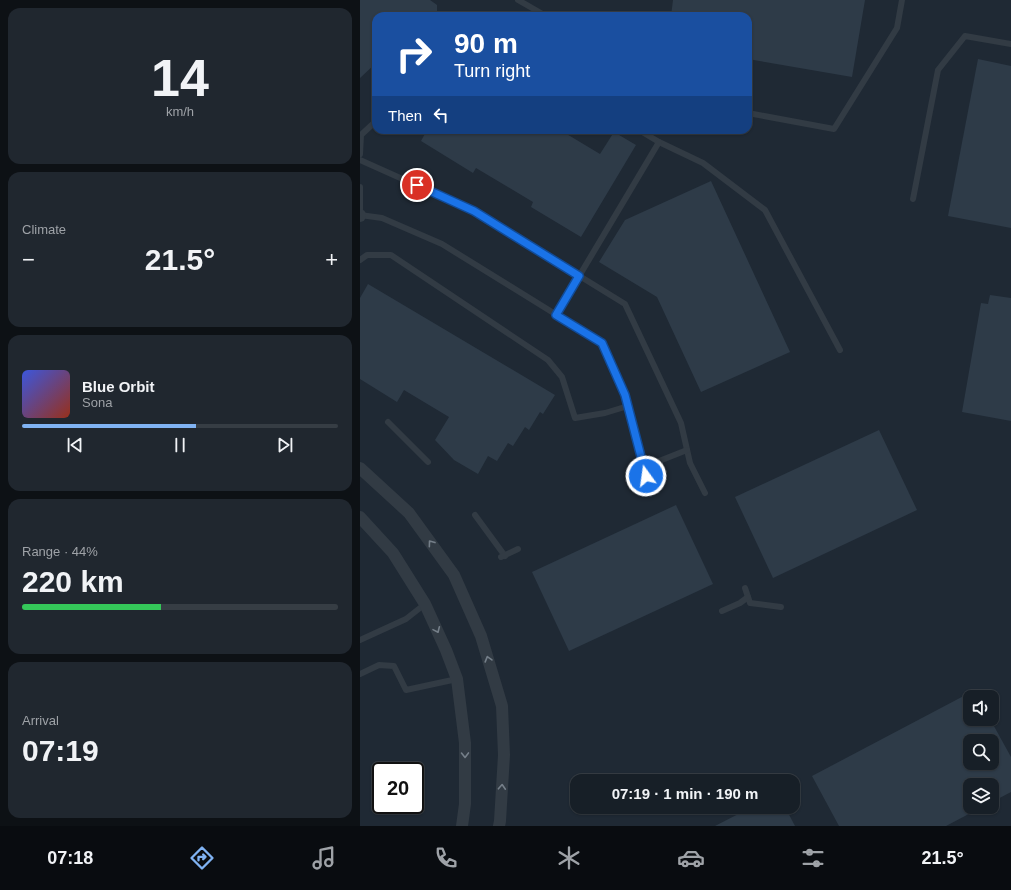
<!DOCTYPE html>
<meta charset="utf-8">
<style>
body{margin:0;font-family:Arial,sans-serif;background:#20272f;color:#f1f3f6;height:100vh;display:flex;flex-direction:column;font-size:15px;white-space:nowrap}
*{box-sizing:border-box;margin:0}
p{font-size:13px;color:#9ea2a7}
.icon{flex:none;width:22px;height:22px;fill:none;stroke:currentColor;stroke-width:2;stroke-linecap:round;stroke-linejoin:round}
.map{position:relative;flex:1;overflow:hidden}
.sheet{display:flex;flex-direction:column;gap:8px;padding:8px;background:#0d1115;width:360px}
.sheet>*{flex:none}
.banner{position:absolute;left:12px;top:12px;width:380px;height:122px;border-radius:12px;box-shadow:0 1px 3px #0004,0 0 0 1px #363d44;background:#1a4fa0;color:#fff;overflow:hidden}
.buttons{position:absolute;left:603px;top:690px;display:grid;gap:8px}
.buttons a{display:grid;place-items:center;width:36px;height:36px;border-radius:8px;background:#171f27;box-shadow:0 1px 3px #0004,0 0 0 1px #363d44;font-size:20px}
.speed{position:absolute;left:12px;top:762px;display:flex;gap:8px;font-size:20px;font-weight:700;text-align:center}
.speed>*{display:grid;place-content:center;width:52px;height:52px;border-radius:50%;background:#171f27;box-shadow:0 1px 3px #0004,0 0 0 1px #363d44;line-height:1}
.speed .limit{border:2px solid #111;border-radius:6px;background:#fff;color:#111}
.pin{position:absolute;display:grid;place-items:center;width:34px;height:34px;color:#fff;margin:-17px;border:2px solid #fff;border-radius:50%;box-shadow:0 1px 4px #0007}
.me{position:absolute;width:44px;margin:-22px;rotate:346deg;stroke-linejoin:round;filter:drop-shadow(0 0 3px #0008)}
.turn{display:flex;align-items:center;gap:14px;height:84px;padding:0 16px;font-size:18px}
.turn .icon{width:52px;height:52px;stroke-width:2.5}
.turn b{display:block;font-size:28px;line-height:34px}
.then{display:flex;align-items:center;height:38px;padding:0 16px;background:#0003;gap:8px;font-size:15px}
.big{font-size:30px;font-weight:700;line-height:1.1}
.sheet .tile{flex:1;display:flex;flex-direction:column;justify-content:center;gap:6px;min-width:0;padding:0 14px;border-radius:12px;background:#20272f}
.sheet .dial{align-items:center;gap:0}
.dial b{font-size:52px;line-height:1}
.song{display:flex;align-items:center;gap:12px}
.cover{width:48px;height:48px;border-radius:6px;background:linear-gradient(135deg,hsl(230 70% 55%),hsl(10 70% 35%))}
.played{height:4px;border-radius:2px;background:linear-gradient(90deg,#80b3f3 55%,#363d44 55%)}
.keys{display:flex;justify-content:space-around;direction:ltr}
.heat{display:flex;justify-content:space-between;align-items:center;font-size:22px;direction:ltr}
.charge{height:6px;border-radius:3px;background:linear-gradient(90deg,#34c759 44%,#363d44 0)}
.trip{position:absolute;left:210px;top:774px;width:230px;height:40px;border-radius:12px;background:#171f27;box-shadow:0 1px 3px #0004,0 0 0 1px #363d44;font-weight:700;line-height:40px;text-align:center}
.tabs{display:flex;height:64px;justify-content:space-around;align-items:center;background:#090c10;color:#9ea2a7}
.tabs .icon{width:28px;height:28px}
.tabs .on{color:#80b3f3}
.tabs b{font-size:18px;color:#f1f3f6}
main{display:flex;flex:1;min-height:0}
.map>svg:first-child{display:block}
.building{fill:#2e3b48;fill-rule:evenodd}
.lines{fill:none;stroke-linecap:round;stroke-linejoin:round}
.service{stroke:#323b44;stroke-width:6}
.minor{stroke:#323b44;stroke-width:12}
.oneway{stroke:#757f89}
.route-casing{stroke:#114b97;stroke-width:10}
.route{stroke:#1a73e8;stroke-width:7}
</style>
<main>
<section class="sheet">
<div class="tile dial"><b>14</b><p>km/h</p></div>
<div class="tile"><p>Climate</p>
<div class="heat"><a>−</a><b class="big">21.5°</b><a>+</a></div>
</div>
<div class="tile">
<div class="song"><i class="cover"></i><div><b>Blue Orbit</b><p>Sona</p></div></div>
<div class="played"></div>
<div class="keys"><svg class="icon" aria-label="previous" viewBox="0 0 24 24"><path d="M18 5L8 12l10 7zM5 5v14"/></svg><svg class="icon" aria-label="pause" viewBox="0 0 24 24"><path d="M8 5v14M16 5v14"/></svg><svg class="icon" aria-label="next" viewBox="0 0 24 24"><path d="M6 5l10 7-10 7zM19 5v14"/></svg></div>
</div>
<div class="tile"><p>Range · 44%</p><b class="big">220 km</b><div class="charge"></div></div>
<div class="tile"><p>Arrival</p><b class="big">07:19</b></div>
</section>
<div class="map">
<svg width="651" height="826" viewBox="0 0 651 826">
<rect width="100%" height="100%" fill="#1f2934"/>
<g class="building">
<path d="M0,0H70L77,5V13L74,16H16V63L0,78Z"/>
<path d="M313,0H505L492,77L388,59V16H311Z"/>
<path d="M618,59L651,66V228L588,216Z"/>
<path d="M67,130H200L240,154L254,132L276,145L221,237L171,207L173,202L116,168L113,173L61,141Z"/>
<path d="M351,181L430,352L341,392L297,297L239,262L265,220Z"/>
<path d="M8,284L195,395L183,414L180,412L169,430L165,427L153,446L148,443L137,461L128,456L118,474L94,460L75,440L89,417L44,390L37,402L0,379V298Z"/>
<path d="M630,295L651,298V421L602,412L621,303L628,304Z"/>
<path d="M519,430L557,510L413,578L375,497Z"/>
<path d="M316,505L353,584L209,651L172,572Z"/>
<path d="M615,690L619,697H610V719H630L651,757V792L632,802V785H610V807H622L586,826H479L452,776ZM610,741H632V763H610Z"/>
<path d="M392,807H425L435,826H355Z"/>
</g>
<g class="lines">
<g class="service">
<path d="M158,0L186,16"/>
<path d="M388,113L474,129L537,28L542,0"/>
<path d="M279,130L299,142L343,163L405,210L480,350"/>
<path d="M0,154L1,135L16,121"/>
<path d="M0,160L114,211L265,304L321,423L330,463L345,493"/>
<path d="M0,187V215L22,218L82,244L242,343L265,395L284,467"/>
<path d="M553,199L578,70L605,36L651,44"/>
<path d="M0,260L7,255H31L188,360L202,377L215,418L245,413L268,406"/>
<path d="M196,315L299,142"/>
<path d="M28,422L68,462"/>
<path d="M280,492L286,476L284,467L327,450"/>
<path d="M115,515L145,556"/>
<path d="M141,557L158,549"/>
<path d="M385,588L390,603L421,607"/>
<path d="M362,611L380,603L388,597"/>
<path d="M0,640L46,619L65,604"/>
<path d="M0,674L19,665L34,666L46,690L97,679"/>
</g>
<g class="minor">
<path d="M0,216V215"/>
<path d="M0,468L49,513L94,575L121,636L142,706L144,755L140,821L139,826"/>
<path d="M0,517L33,553L65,604L86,650L97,679L105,743V804L102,826"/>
</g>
</g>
<defs><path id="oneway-chevron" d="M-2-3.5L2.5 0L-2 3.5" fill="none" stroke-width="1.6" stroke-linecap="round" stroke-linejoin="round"/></defs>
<g class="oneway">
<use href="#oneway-chevron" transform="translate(71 543) rotate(-126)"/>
<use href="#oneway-chevron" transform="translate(77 630) rotate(66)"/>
<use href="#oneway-chevron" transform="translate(128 659) rotate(-106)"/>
<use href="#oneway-chevron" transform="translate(105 755) rotate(89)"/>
<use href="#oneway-chevron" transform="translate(142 787) rotate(-87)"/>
</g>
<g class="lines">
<g class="route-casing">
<path id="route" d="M57,185L114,211L219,276L196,315L242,343L265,395L286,476"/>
</g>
<use href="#route" class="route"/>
</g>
</svg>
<div class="buttons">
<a><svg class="icon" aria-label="sound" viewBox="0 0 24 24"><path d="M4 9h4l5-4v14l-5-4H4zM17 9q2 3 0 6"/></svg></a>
<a><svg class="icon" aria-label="search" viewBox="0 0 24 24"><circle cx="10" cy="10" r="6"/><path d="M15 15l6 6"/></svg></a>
<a><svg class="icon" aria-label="layers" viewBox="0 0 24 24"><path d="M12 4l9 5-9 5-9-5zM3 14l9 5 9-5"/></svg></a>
</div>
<div class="speed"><div class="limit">20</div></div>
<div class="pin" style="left:57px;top:185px;background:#d93025"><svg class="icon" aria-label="arrive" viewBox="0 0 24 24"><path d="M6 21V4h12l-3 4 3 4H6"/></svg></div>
<svg class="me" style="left:286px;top:476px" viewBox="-20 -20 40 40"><circle r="17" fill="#1a73e8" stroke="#fff" stroke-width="3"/><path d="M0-11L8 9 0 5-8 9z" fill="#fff"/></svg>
<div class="trip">07:19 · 1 min · 190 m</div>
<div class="banner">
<div class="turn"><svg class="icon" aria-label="right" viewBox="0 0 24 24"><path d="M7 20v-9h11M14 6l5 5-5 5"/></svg><div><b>90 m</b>Turn right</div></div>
<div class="then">Then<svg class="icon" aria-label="left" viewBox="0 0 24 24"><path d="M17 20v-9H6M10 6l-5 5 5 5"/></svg></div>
</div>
</div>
</main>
<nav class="tabs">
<b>07:18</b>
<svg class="icon on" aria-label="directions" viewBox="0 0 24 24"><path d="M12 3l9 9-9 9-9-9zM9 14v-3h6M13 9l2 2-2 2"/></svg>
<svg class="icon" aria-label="music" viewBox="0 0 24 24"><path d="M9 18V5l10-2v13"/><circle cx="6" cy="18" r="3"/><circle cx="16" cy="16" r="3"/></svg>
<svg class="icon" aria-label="phone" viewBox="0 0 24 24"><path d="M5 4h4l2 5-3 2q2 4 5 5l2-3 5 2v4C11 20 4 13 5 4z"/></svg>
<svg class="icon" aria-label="climate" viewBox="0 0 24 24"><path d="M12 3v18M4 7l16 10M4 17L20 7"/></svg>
<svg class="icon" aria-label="car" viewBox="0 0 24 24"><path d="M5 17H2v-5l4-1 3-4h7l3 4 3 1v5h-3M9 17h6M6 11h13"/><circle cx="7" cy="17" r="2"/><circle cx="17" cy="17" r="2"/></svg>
<svg class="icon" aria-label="filters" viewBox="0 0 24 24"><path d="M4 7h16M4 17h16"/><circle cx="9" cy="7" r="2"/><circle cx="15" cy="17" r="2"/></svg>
<b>21.5°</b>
</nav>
